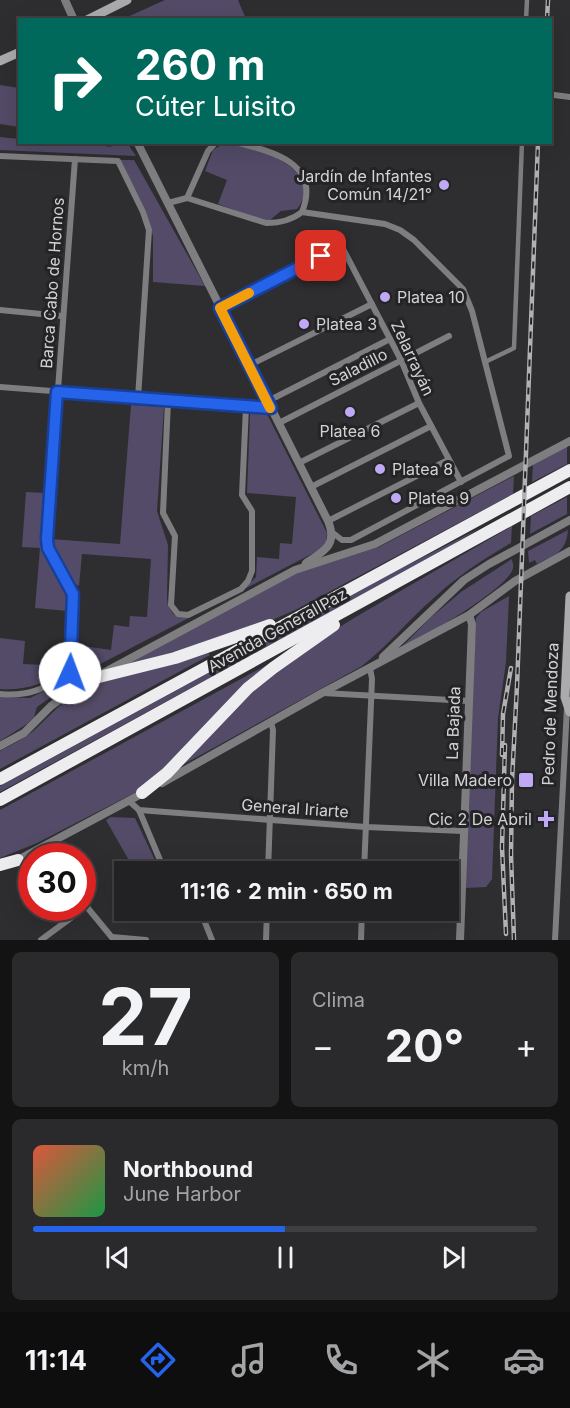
<!DOCTYPE html>
<html lang="es">
<meta charset="utf-8">
<style>
body{margin:0;font-family:Inter,sans-serif;background:#2a2a2c;color:#f1f3f6;height:100vh;display:flex;flex-direction:column;font-size:22px;white-space:nowrap}
*{box-sizing:border-box;margin:0}
p{font-size:20px;color:#a2a4a6}
.icon{flex:none;width:33px;height:33px;fill:none;stroke:currentColor;stroke-width:2;stroke-linecap:round;stroke-linejoin:round}
.map{position:relative;height:940px;overflow:hidden}
.sheet{display:flex;flex-direction:column;gap:12px;padding:12px;background:#131314;flex:1}
.sheet>*{flex:none}
.guide{position:absolute;left:18px;top:18px;width:534px;height:126px;border-radius:0px;box-shadow:0 6px 24px #0002,0 0 0 2px #3f3f41;background:#00695c;color:#fff;overflow:hidden}
.speed{position:absolute;left:18px;top:843px;display:flex;gap:12px;font-size:30px;font-weight:700;text-align:center}
.speed>*{display:grid;place-content:center;width:78px;height:78px;border-radius:50%;background:#222224;box-shadow:0 6px 24px #0002,0 0 0 2px #3f3f41;line-height:1}
.speed .limit{border:9px solid #d22;background:#fff;color:#111}
.pin{position:absolute;display:grid;place-items:center;width:51px;height:51px;color:#fff;margin:-26px;border-radius:12px;box-shadow:0 3px 9px #0006}
.me{position:absolute;width:66px;margin:-33px;rotate:2deg;stroke-linejoin:round;filter:drop-shadow(0 0 4px #0008)}
.turn{display:flex;align-items:center;gap:21px;height:126px;padding:0 18px;font-size:27px}
.turn .icon{width:78px;height:78px;stroke-width:2.5}
.turn b{display:block;font-size:42px;line-height:51px}
.big{font-size:45px;font-weight:700;line-height:1.1}
.sheet .card{flex:1;display:flex;flex-direction:column;justify-content:center;gap:9px;min-width:0;padding:0 21px;border-radius:9px;background:#2a2a2c}
.sheet .dial{align-items:center;gap:0}
.dial b{font-size:78px;line-height:1}
.song{display:flex;align-items:center;gap:18px}
.cover{width:72px;height:72px;border-radius:9px;background:linear-gradient(135deg,hsl(10 70% 55%),hsl(140 70% 35%))}
.played{height:6px;border-radius:3px;background:linear-gradient(90deg,#2563eb 50%,#3f3f41 50%)}
.keys{display:flex;justify-content:space-around;direction:ltr}
.heat{display:flex;justify-content:space-between;align-items:center;font-size:33px;direction:ltr}
.sheet .tiles{flex:1;display:grid;gap:12px;grid-template-columns:1fr 1fr}
.card:last-child{grid-column:span 2}
.trip{position:absolute;left:114px;top:861px;width:345px;height:60px;border-radius:0px;background:#222224;box-shadow:0 6px 24px #0002,0 0 0 2px #3f3f41;font-weight:700;line-height:60px;text-align:center}
.menu{display:flex;height:96px;justify-content:space-around;align-items:center;background:#0e0e0e;color:#a2a4a6}
.menu .icon{width:42px;height:42px}
.menu .selected{color:#2563eb}
.menu b{font-size:27px;color:#f1f3f6}
.map>svg:first-child{display:block}
.green{fill:#534b67}
.lines{fill:none;stroke-linecap:round;stroke-linejoin:round}
.pedestrian{stroke:#7e7d7f;stroke-width:4.5}
.minor{stroke:#7e7d7f;stroke-width:6}
.tertiary{stroke:#7e7d7f;stroke-width:8}
.secondary{stroke:#abaaac;stroke-width:9}
.motorway{stroke:#ededf0;stroke-width:12}
.rail-casing{stroke:#b1b1b3;stroke-width:4.5}
.rail{stroke:#242426;stroke-width:2;stroke-dasharray:7;stroke-linecap:butt}
.route-casing{stroke:#184099;stroke-width:15}
.route{stroke:#2563eb;stroke-width:10}
.slow{stroke:#f59e0b;stroke-width:10}
.poi-dot{fill:#bfa9f4;stroke:#242426;stroke-width:2}
.labels{text-anchor:middle;stroke-width:6;stroke-linejoin:round;paint-order:stroke}
.poi-label{font-size:16px;fill:#d3d3d5;stroke:#242426;text-anchor:start}
.street-label{font-size:16px;fill:#d3d3d5;stroke:#242426}
</style>
<div class="map">
<svg width="570" height="940" viewBox="0 0 570 940">
<rect width="100%" height="100%" fill="#2e2e30"/>
<g class="green">
<path d="M165,0H238L246,19H123Z"/>
<path d="M0,85L19,88V127L0,124Z"/>
<path d="M0,137L19,139L20,142H80L111,147L112,143H127L136,156L0,150Z"/>
<path d="M223,144C252,143 328,169 297,209L281,211L270,220H262L218,204L227,180L205,171L213,150Z"/>
<path d="M120,160H134L205,286L153,282V236L146,212Z"/>
<path d="M131,405L164,407L157,511L168,545L167,598L168,606L174,615L185,617L251,582L256,577L257,557L279,559L280,543L292,544L296,497L247,493L250,415L252,412L261,411L268,416L327,533L326,544L323,548L81,674L75,672L76,645L111,650L114,625L129,627L130,616L147,617L151,559L82,554L79,586L72,582L53,550L49,549L50,539L120,544Z"/>
<path d="M567,446V464L532,482L533,465Z"/>
<path d="M514,476L513,494L295,610L247,631L118,669L297,573L379,547Z"/>
<path d="M26,492L44,493L41,542L43,550L68,595L67,611L35,608L40,548L22,547Z"/>
<path d="M567,497V514L530,534L531,516Z"/>
<path d="M512,526L511,543C484,559 459,575 436,596C410,618 389,645 362,666L177,768L239,699L294,656L354,618Z"/>
<path d="M480,528L441,552L0,792V786L402,568Z"/>
<path d="M568,530C566,553 555,554 537,564L535,560L529,563L528,551Z"/>
<path d="M512,559C512,562 514,565 513,568C509,589 419,639 398,651L429,619L461,592Z"/>
<path d="M509,596L506,662L498,718L492,879L486,887L465,888L476,618L481,612Z"/>
<path d="M0,638L25,641L23,664L64,666V669C47,684 22,691 0,689Z"/>
<path d="M208,653L210,655L0,769V751C11,745 22,740 32,732C46,720 57,706 73,696C112,670 164,664 208,653Z"/>
<path d="M274,661L235,693L164,769L140,790L37,843L0,858V810Z"/>
<path d="M67,680L69,684L37,707L34,717L27,724L0,741V697L30,698Z"/>
<path d="M111,817L135,818L160,871H135L106,820Z"/>
</g>
<g class="lines">
<g class="pedestrian">
<path d="M526,20L527,0"/>
<path d="M485,362L514,348L522,142"/>
</g>
<g class="minor">
<path d="M554,95L570,97"/>
<path d="M234,142C270,151 322,162 302,212"/>
<path d="M0,156L118,161L143,212L149,230L138,398"/>
<path d="M75,159L47,539L48,548L73,594L70,673L77,687"/>
<path d="M187,198L208,151L216,142"/>
<path d="M168,203L187,198L266,223C278,223 292,220 302,212L385,224L400,230L414,240L463,289L472,311L509,456L351,540H342L333,533"/>
<path d="M220,308L341,245L401,360L419,403L461,482"/>
<path d="M0,310L62,316"/>
<path d="M250,365L372,304"/>
<path d="M0,387L271,408"/>
<path d="M168,401L163,513L175,536L171,605L178,614L188,615L241,589L248,581L252,571V511L242,495L246,407"/>
<path d="M268,401L390,339"/>
<path d="M279,423L449,336"/>
<path d="M299,463L419,403"/>
<path d="M311,487L431,426"/>
<path d="M328,521L448,460"/>
<path d="M323,693L469,701"/>
<path d="M0,694C31,697 44,688 70,673"/>
<path d="M129,801L139,810L152,811L366,827L463,831"/>
<path d="M139,810L165,872"/>
<path d="M43,847L50,856"/>
<path d="M202,872L219,863"/>
<path d="M268,872L273,730L271,722"/>
<path d="M364,872L372,679L370,668"/>
<path d="M82,901L114,940"/>
<path d="M200,910L212,940"/>
<path d="M112,937L146,940"/>
<path d="M41,940L87,906"/>
<path d="M266,940L267,910"/>
<path d="M361,940L362,910"/>
<path d="M555,940L567,707"/>
</g>
<g class="tertiary">
<path d="M65,0L74,20"/>
<path d="M137,142L328,521C338,545 324,551 306,563"/>
<path d="M383,657L464,580L489,564L570,520"/>
<path d="M0,746L24,733L51,706L77,687L295,570L375,544L570,441"/>
<path d="M162,783L322,693L469,615L515,581L570,551"/>
<path d="M14,862L145,792"/>
<path d="M460,940L472,624L469,615"/>
</g>
<g class="secondary">
<path d="M87,20L127,0"/>
<path d="M0,61L20,52"/>
<path d="M570,596L565,697L570,712"/>
</g>
<g class="motorway">
<path d="M99,677L175,658L270,625"/>
<path d="M0,779L570,470"/>
<path d="M142,793L167,773L248,688L273,668L334,625"/>
<path d="M0,800L570,487"/>
<path d="M0,865L18,860"/>
</g>
<g class="rail-casing">
<g id="rail">
<path d="M547,20L548,0"/>
<path d="M505,745L502,847L506,934"/>
<path d="M502,755L503,714L511,668"/>
<path d="M514,940L511,855L512,780L517,686L538,142"/>
</g>
</g>
<use href="#rail" class="rail"/>
</g>
<g class="lines">
<g class="route-casing">
<path id="route" d="M70,673L73,594L48,548L47,539L57,392L271,408L220,308L321,256"/>
</g>
<use href="#route" class="route"/>
<path class="slow" d="M249,293L220,308L270,408"/>
</g>
<g class="poi-dot">
<circle cx="444" cy="185" r="6"/>
<circle cx="385" cy="297" r="6"/>
<circle cx="304" cy="324" r="6"/>
<circle cx="350" cy="412" r="6"/>
<circle cx="380" cy="469" r="6"/>
<circle cx="396" cy="498" r="6"/>
<rect x="518" y="772" width="16" height="16" rx="3"/>
<path d="M543 810h6v6h6v6h-6v6h-6v-6h-6v-6h6z"/>
</g>
<g class="labels">
<g class="poi-label">
<text x="432" y="182" text-anchor="end">Jardín de Infantes<tspan x="432" dy="18">Común 14/21°</tspan></text>
<text x="397" y="303">Platea 10</text>
<text x="316" y="330">Platea 3</text>
<text x="350" y="437" text-anchor="middle">Platea 6</text>
<text x="392" y="475">Platea 8</text>
<text x="408" y="504">Platea 9</text>
<text x="512" y="786" text-anchor="end">Villa Madero</text>
<text x="532" y="825" text-anchor="end">Cic 2 De Abril</text>
</g>
<g class="street-label">
<text transform="translate(52 283) rotate(-86)" y="6">Barca Cabo de Hornos</text>
<text transform="translate(413 358) rotate(65)" y="6">Zelarrayán</text>
<text transform="translate(358 367) rotate(-27)" y="6">Saladillo</text>
<text transform="translate(277 630) rotate(-29)" y="6">Avenida General Paz</text>
<text transform="translate(550 714) rotate(-88)" y="6">Pedro de Mendoza</text>
<text transform="translate(453 723) rotate(-88)" y="6">La Bajada</text>
<text transform="translate(295 808) rotate(4)" y="6">General Iriarte</text>
</g>
</g>
</svg>
<div class="speed"><div class="limit">30</div></div>
<div class="pin" style="left:321px;top:256px;background:#d93025"><svg class="icon" aria-label="arrive" viewBox="0 0 24 24"><path d="M6 21V4h12l-3 4 3 4H6"/></svg></div>
<svg class="me" style="left:70px;top:673px" viewBox="-20 -20 40 40"><circle r="19" fill="#fff"/><path d="M0-13L10 11 0 6-10 11z" fill="#2563eb"/></svg>
<div class="trip">11:16 · 2 min · 650 m</div>
<div class="guide">
<div class="turn"><svg class="icon" aria-label="right" viewBox="0 0 24 24"><path d="M7 20v-9h11M14 6l5 5-5 5"/></svg><div><b>260 m</b>Cúter Luisito</div></div>
</div>
</div>
<section class="sheet">
<div class="tiles">
<div class="card dial"><b>27</b><p>km/h</p></div>
<div class="card"><p>Clima</p>
<div class="heat"><a>−</a><b class="big">20°</b><a>+</a></div>
</div>
<div class="card">
<div class="song"><i class="cover"></i><div><b>Northbound</b><p>June Harbor</p></div></div>
<div class="played"></div>
<div class="keys"><svg class="icon" aria-label="previous" viewBox="0 0 24 24"><path d="M18 5L8 12l10 7zM5 5v14"/></svg><svg class="icon" aria-label="pause" viewBox="0 0 24 24"><path d="M8 5v14M16 5v14"/></svg><svg class="icon" aria-label="next" viewBox="0 0 24 24"><path d="M6 5l10 7-10 7zM19 5v14"/></svg></div>
</div>
</div>
</section>
<nav class="menu">
<b>11:14</b>
<svg class="icon selected" aria-label="directions" viewBox="0 0 24 24"><path d="M12 3l9 9-9 9-9-9zM9 14v-3h6M13 9l2 2-2 2"/></svg>
<svg class="icon" aria-label="music" viewBox="0 0 24 24"><path d="M9 18V5l10-2v13"/><circle cx="6" cy="18" r="3"/><circle cx="16" cy="16" r="3"/></svg>
<svg class="icon" aria-label="phone" viewBox="0 0 24 24"><path d="M5 4h4l2 5-3 2q2 4 5 5l2-3 5 2v4C11 20 4 13 5 4z"/></svg>
<svg class="icon" aria-label="climate" viewBox="0 0 24 24"><path d="M12 3v18M4 7l16 10M4 17L20 7"/></svg>
<svg class="icon" aria-label="car" viewBox="0 0 24 24"><path d="M5 17H2v-5l4-1 3-4h7l3 4 3 1v5h-3M9 17h6M6 11h13"/><circle cx="7" cy="17" r="2"/><circle cx="17" cy="17" r="2"/></svg>
</nav>
